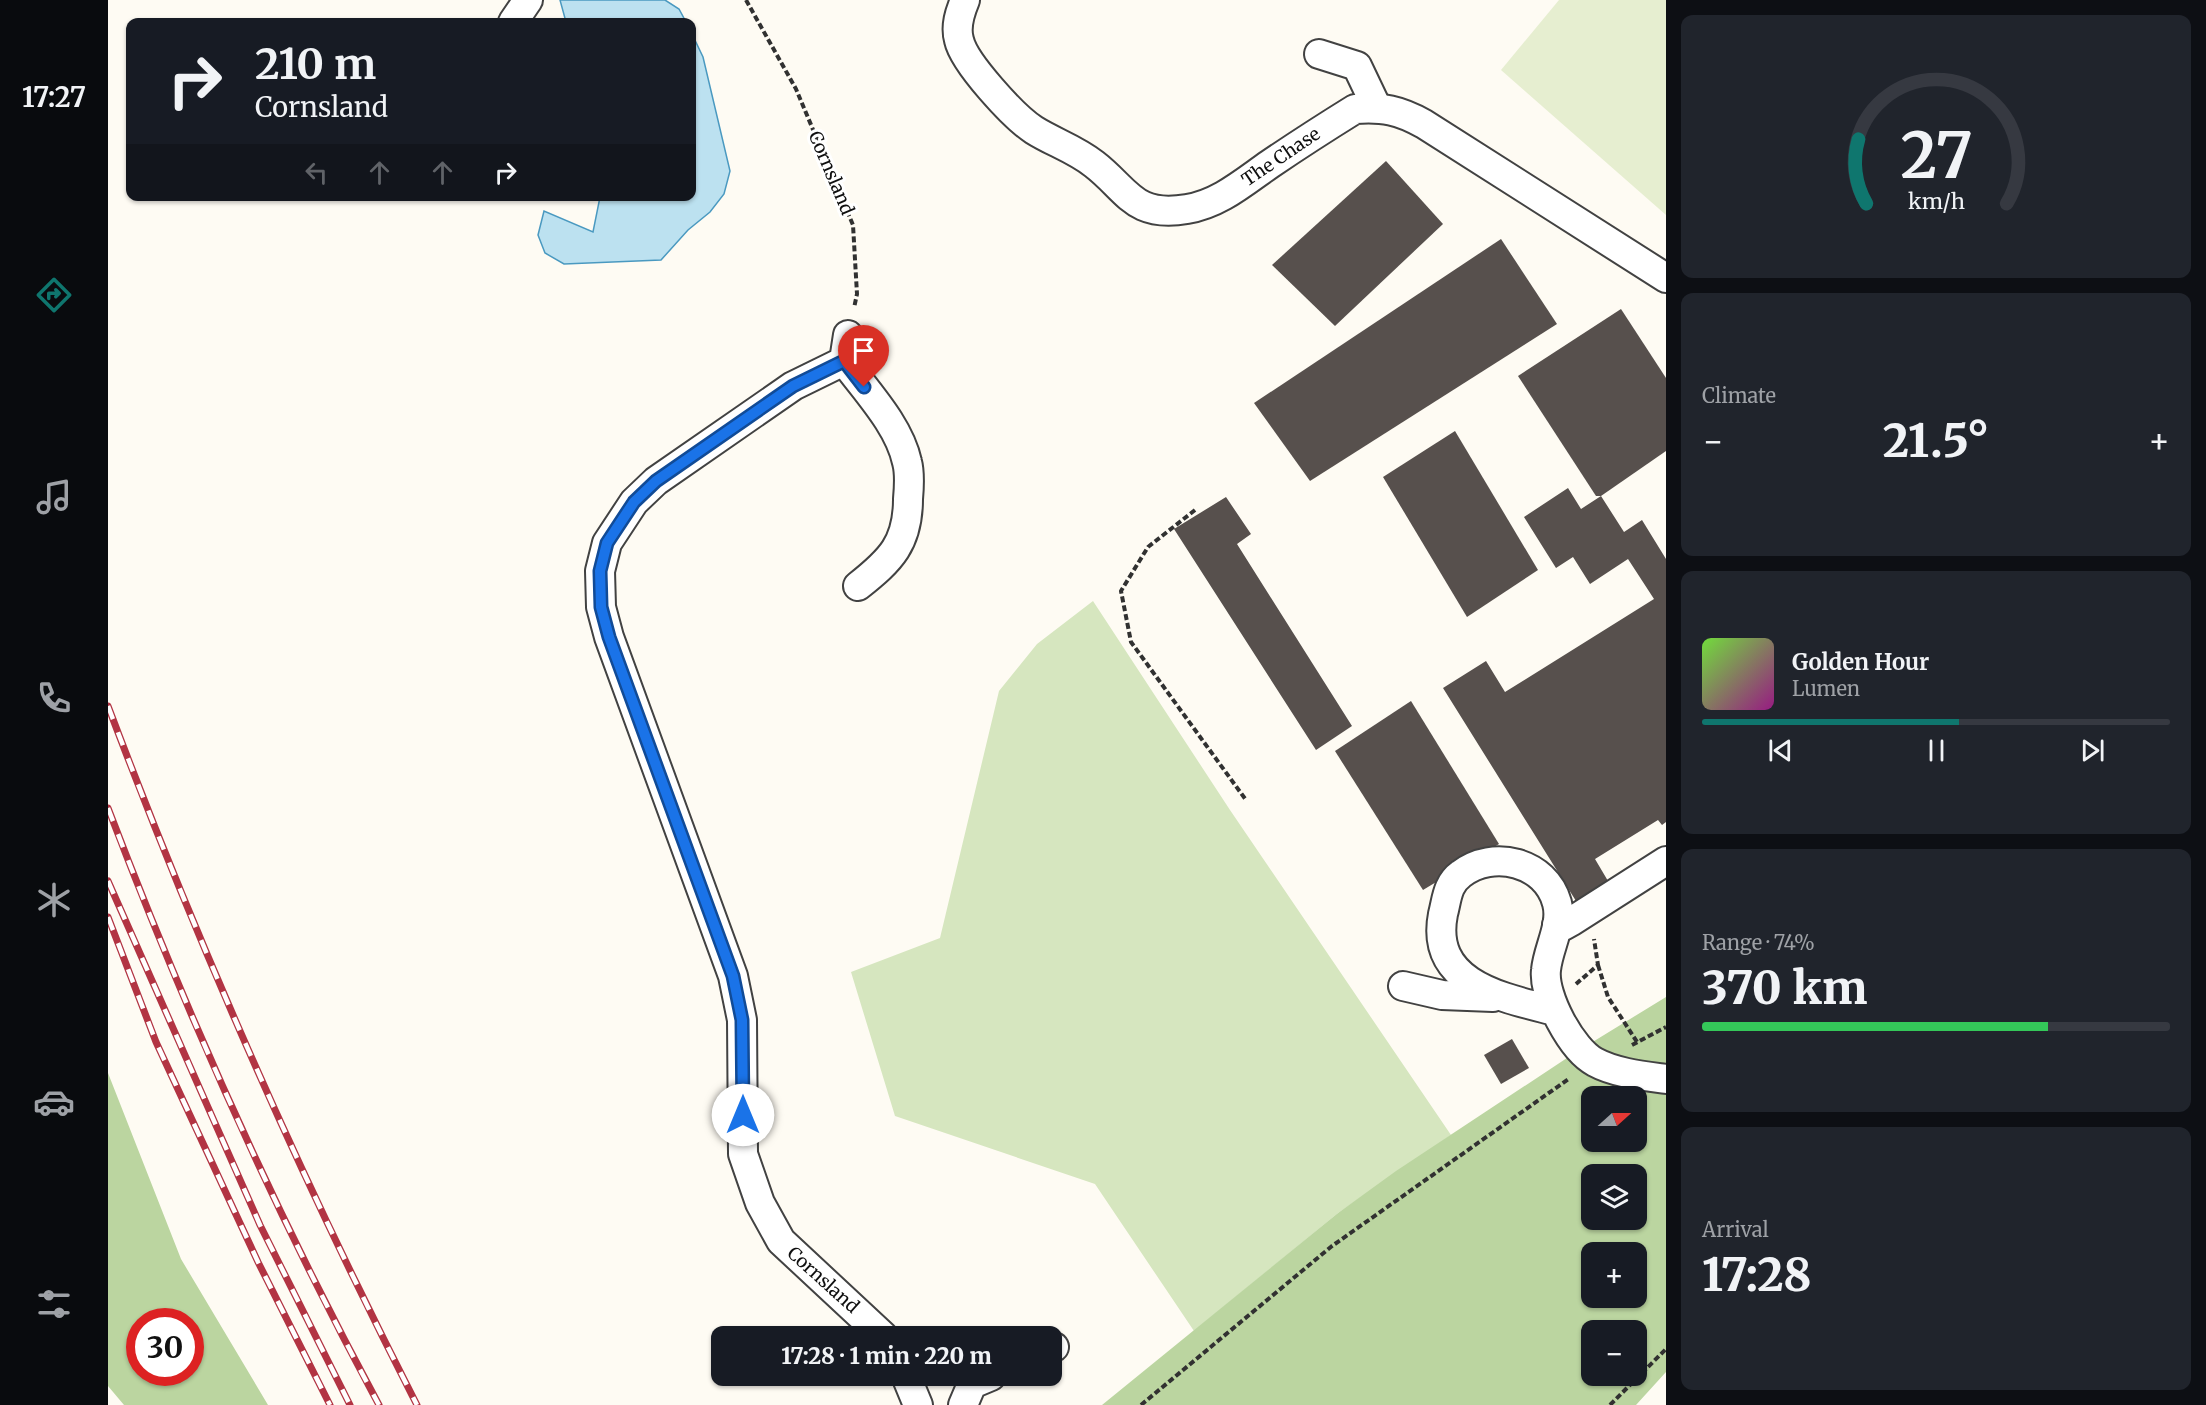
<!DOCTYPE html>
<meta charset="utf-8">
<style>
body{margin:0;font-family:Merriweather,serif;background:#20242c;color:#f1f3f6;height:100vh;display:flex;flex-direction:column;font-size:22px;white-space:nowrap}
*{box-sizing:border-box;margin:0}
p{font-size:20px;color:#9ea1a6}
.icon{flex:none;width:33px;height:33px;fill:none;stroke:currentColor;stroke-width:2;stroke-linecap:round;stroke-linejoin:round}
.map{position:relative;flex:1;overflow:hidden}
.panel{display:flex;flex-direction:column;gap:15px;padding:15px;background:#0d0f14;width:540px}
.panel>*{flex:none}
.guide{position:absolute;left:18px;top:18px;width:570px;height:183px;border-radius:12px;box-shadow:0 2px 4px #0004;background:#171b24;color:#f1f3f6;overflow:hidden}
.needle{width:39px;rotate:69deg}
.controls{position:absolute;left:1473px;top:1086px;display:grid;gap:12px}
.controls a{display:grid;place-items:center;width:66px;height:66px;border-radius:12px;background:#171b24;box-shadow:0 2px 4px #0004;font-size:30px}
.speed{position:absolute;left:18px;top:1308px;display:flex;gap:12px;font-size:30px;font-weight:700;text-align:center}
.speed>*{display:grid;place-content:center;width:78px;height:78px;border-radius:50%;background:#171b24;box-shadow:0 2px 4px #0004;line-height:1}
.speed .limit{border:9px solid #d22;background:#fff;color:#111}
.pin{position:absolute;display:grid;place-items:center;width:51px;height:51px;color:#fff;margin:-62px -26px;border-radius:50% 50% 50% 0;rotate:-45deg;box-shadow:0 0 6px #0007}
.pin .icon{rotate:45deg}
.me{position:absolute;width:66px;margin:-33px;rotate:0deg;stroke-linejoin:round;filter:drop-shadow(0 0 4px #0008)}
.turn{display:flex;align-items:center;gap:21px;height:126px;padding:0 30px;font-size:27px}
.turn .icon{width:78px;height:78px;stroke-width:2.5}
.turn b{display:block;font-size:42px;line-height:51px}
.lanes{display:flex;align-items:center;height:57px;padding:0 30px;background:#0003;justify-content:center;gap:30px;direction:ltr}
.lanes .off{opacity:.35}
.big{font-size:45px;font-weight:800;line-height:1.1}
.panel .widget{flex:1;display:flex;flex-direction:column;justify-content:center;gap:9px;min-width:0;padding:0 21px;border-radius:12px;background:#20242c}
.panel .dial{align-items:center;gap:0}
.dial svg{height:156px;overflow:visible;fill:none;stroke:#363941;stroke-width:7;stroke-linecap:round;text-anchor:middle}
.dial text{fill:#f1f3f6;stroke:none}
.song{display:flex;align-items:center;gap:18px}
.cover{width:72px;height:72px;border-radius:9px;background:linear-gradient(135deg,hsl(100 70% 55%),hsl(310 70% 35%))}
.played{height:6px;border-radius:3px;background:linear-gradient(90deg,#0f766e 55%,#363941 55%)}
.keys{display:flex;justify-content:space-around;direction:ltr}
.heat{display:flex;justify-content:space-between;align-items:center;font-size:33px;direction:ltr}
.charge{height:9px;border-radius:4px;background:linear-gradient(90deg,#34c759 74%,#363941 0)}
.trip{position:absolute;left:603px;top:1326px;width:351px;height:60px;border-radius:12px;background:#171b24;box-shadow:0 2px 4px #0004;font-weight:800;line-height:60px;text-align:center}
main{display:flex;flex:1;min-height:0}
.dock{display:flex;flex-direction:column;width:108px;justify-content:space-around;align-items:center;background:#090b0e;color:#9ea1a6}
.dock .icon{width:42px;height:42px}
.dock .current{color:#0f766e}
.dock b{font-size:27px;color:#f1f3f6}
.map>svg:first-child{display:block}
.green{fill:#d6e6bf}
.forest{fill:#bbd5a0;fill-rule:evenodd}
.pitch{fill:#e6eed0}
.water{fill:#bce1f0;stroke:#4a99c0;stroke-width:1.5}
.building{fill:#57504d}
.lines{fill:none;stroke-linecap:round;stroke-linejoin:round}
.minor-casing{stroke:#424242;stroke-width:32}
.path{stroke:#313131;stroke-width:4;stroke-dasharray:6 3;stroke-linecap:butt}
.minor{stroke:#fff;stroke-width:28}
.rail-casing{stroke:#b23443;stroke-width:7}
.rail{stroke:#fff;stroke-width:4.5;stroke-dasharray:14;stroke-linecap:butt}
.route-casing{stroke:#114b97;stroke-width:15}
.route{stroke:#1a73e8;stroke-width:10}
.labels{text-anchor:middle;stroke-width:6;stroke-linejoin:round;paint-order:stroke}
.street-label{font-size:18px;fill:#0f0f0f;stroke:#fff}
</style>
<main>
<nav class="dock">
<b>17:27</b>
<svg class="icon current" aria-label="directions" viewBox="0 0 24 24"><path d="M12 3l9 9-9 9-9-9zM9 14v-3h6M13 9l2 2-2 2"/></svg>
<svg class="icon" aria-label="music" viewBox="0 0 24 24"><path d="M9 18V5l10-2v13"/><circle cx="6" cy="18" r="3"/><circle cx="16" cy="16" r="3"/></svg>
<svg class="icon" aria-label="phone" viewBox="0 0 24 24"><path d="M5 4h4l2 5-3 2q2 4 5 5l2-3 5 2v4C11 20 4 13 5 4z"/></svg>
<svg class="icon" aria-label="climate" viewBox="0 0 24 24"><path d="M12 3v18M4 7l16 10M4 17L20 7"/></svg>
<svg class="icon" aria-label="car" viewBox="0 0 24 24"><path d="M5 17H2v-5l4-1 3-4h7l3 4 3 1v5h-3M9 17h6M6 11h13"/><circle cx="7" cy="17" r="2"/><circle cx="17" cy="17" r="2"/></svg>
<svg class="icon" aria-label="filters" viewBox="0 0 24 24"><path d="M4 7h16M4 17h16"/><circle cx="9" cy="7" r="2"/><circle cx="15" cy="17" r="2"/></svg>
</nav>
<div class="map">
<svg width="1558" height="1405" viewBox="0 0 1558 1405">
<rect width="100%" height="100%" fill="#fefbf3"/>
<path class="green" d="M985,601L1122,810L1343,1135L1230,1213L1086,1331L987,1184L787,1116L743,972L832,938L891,691L929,644Z"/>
<g class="forest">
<path d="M1558,997V1372L1528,1405H994L1230,1213L1288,1171L1465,1054ZM1484,1096H1528V1142H1484ZM1484,1174H1528V1220H1484ZM1484,1252H1528V1298H1484ZM1484,1330H1528V1376H1484Z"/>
<path d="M0,1073L73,1259L160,1405H16L0,1386ZM32,1322H82V1372H32Z"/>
</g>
<path class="pitch" d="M1451,0H1558V215L1393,70Z"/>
<g class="water">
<path d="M452,0H557L571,9L578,22H458Z"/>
<path d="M584,34L595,57L622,171L616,194L602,212L580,230L553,260L456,264L437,253L430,235L436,211L485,232L492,197L584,196Z"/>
</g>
<g class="building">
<path d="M1278,161L1335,224L1227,326L1164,265Z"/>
<path d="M1393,239L1449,324L1202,481L1146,403Z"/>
<path d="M1513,309L1558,378V451L1493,496H1488L1410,376Z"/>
<path d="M1347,431L1430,570L1359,617L1275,477Z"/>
<path d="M1460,488L1473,509L1493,496L1516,532L1534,520L1558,559V822L1554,825L1550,820L1487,859L1500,881L1468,901L1335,688L1378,661L1397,692L1546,599L1520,559L1482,584L1465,557L1448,568L1416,517Z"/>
<path d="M1118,497L1143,534L1129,544L1244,726L1208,750L1066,529Z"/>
<path d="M1303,701L1391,844L1315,890L1227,751Z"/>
<path d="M1404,1039L1421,1068L1393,1084L1376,1055Z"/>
</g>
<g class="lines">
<g class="minor-casing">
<g id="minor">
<path d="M857,0C852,12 847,26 851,40C856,63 906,117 926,130C945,142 967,149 986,164C1020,190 1025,218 1079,209C1111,204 1136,182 1162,164C1190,145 1218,127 1247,109C1275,107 1291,110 1316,124L1558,278"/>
<path d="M405,22L420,0"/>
<path d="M1211,54L1249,66L1269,108"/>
<path d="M740,335L736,361L685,386L548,481L526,502L499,543L492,571L493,607L501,637L625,976L634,1020L635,1154L652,1203L673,1241L775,1336"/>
<path d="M736,361C758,391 791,425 799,462C802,473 801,488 800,499C800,543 783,560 750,586"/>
<path d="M1449,925L1455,926L1464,921L1558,861"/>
<path d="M1295,986L1334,995L1385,997"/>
<path d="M1447,1011C1397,998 1321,985 1335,914C1339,899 1339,884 1353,874C1385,849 1438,862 1449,903C1455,925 1440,948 1438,970C1435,996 1464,1050 1487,1062C1507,1073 1536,1076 1558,1079"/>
<path d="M944,1348L946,1347"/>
<path d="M798,1376L810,1405"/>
<path d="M855,1405L864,1384L883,1376"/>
</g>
</g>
<g class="path">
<path d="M638,0L688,89L745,225L749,294L746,308"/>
<path d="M1087,510L1040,547L1013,591L1023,642L1138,800"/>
<path d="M1490,965L1500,997L1529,1042"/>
<path d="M1468,984L1490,965L1486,939"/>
<path d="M1524,1045L1558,1027"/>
<path d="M1033,1405L1224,1246L1462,1078"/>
<path d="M1502,1405L1558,1349"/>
</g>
<use href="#minor" class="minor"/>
<g class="rail-casing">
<g id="rail">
<path d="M0,706C90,945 193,1178 309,1405"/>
<path d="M0,808C78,1013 167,1212 271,1405"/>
<path d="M0,881L152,1225L242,1405"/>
<path d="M0,917L48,1042L150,1262L222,1405"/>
</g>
</g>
<use href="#rail" class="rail"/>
</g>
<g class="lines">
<g class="route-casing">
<path id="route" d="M635,1115L634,1020L625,976L501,637L493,607L492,571L499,543L526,502L548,481L685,386L736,361L756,387"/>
</g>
<use href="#route" class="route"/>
</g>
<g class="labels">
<g class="street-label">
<text transform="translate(1173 157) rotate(-34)" y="6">The Chase</text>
<text transform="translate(723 173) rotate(67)" y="6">Cornsland</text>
<text transform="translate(715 1280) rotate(42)" y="6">Cornsland</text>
</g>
</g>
</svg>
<div class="controls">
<a><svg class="needle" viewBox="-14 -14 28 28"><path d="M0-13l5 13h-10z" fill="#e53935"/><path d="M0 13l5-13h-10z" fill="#9ea1a6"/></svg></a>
<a><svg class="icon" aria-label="layers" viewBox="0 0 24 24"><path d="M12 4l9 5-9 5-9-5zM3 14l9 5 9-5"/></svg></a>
<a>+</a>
<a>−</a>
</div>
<div class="speed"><div class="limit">30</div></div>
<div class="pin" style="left:756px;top:387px;background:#d93025"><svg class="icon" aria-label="arrive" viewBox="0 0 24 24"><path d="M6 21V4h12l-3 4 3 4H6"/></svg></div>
<svg class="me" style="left:635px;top:1115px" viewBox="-20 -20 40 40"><circle r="19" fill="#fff"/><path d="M0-13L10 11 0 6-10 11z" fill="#1a73e8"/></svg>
<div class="trip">17:28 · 1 min · 220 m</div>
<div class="guide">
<div class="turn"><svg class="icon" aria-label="right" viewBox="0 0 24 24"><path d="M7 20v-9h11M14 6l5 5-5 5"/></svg><div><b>210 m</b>Cornsland</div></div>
<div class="lanes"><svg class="icon off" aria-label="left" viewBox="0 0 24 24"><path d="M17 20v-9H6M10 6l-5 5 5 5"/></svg><svg class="icon off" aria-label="ahead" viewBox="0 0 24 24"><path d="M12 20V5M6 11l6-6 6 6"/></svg><svg class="icon off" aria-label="ahead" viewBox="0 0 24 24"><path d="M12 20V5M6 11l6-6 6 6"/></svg><svg class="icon" aria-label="right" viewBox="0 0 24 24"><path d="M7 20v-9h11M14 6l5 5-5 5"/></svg></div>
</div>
</div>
<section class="panel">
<div class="widget dial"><svg viewBox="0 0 100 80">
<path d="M14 69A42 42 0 1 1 86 69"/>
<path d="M14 69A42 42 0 0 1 10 36" stroke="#0f766e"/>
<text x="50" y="56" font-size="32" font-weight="700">27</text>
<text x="50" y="72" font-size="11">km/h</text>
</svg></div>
<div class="widget"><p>Climate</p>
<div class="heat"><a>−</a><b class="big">21.5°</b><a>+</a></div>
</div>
<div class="widget">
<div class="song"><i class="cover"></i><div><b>Golden Hour</b><p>Lumen</p></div></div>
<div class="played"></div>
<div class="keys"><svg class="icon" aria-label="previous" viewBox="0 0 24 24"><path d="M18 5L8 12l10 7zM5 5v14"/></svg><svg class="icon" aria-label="pause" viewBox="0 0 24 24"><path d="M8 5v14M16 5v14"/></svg><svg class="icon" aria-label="next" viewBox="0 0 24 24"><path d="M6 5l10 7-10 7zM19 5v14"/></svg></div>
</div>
<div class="widget"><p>Range · 74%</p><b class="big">370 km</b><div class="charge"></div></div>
<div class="widget"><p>Arrival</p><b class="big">17:28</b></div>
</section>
</main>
